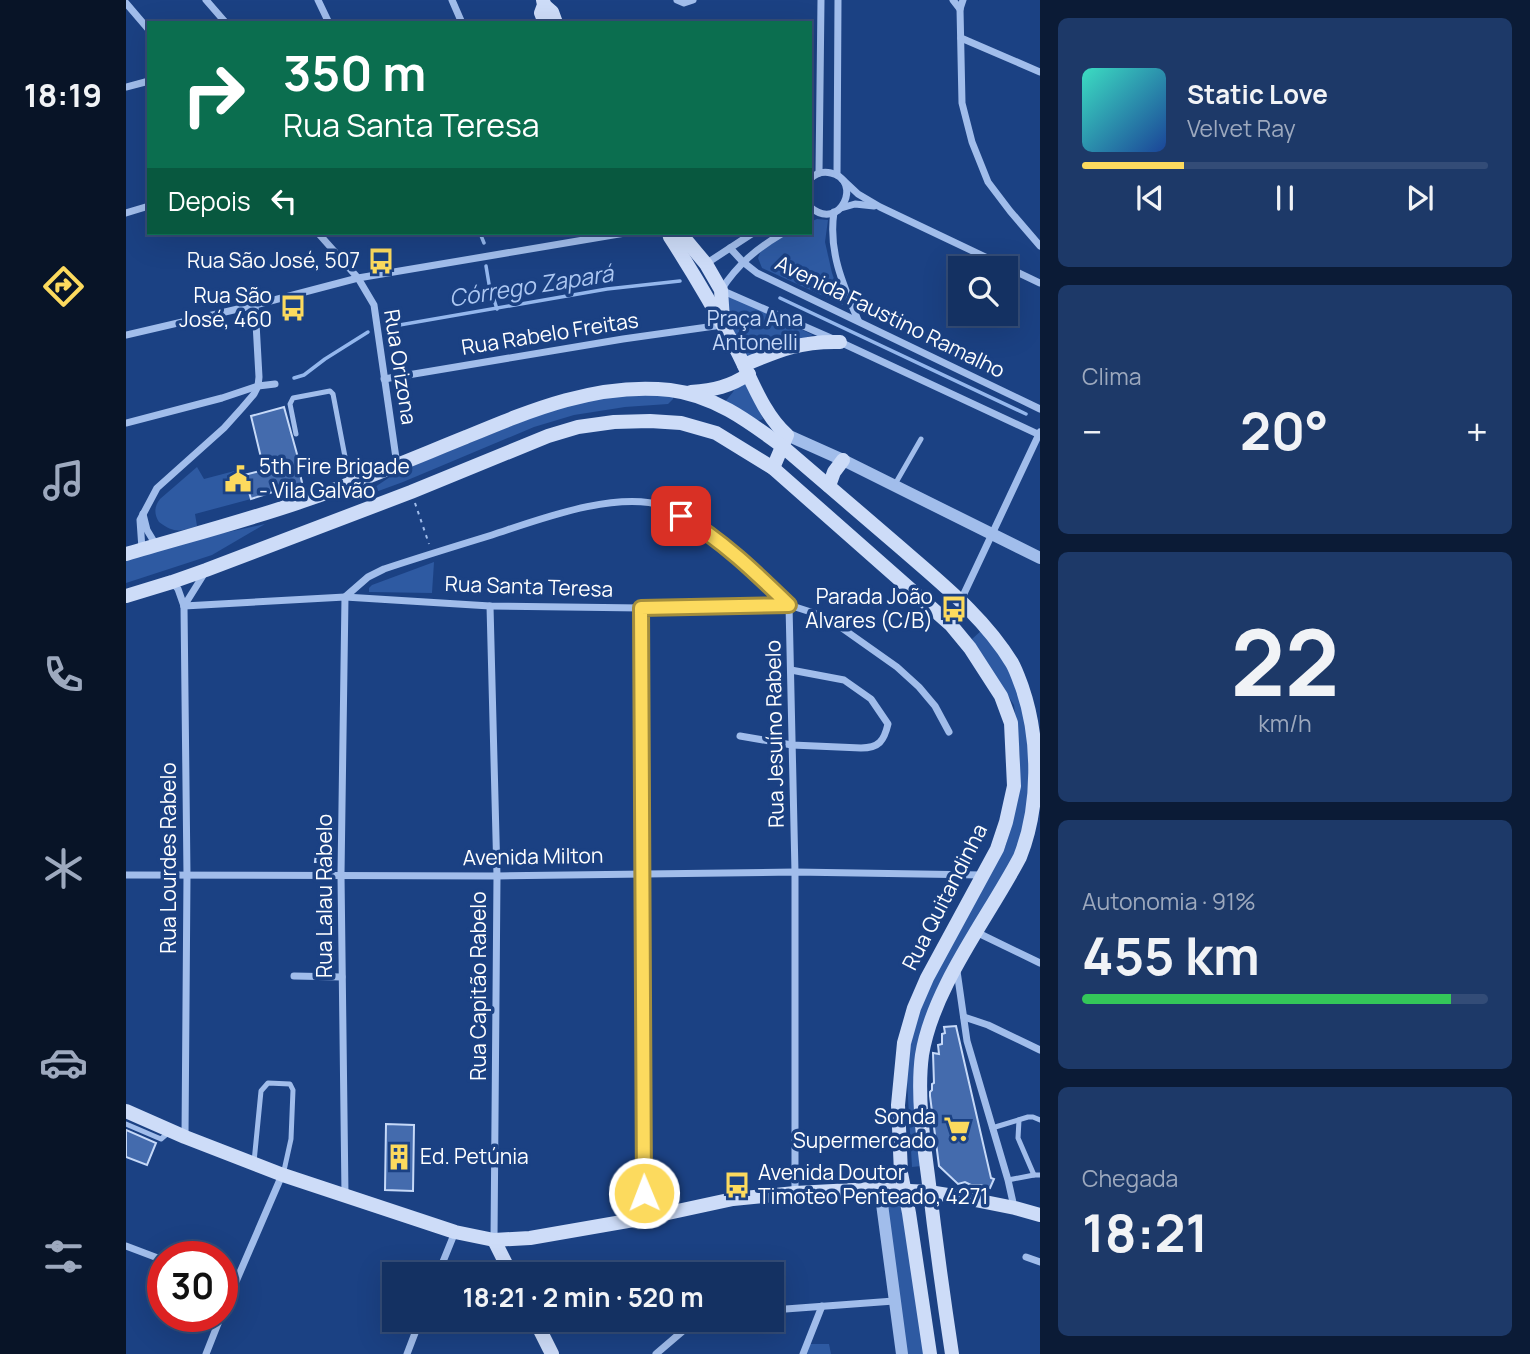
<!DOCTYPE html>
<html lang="pt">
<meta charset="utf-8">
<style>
body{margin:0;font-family:Manrope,sans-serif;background:#1d3968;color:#f1f3f6;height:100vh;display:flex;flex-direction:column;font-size:26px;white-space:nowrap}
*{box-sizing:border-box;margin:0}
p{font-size:23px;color:#9da9be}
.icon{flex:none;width:38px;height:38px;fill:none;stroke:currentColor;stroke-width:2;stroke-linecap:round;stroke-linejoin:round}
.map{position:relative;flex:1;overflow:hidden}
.details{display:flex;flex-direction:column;gap:18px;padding:18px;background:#0b1b36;width:490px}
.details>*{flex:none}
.banner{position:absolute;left:21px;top:21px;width:665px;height:214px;border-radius:0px;box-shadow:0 7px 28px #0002,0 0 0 2px #334c77;background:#0b6e4f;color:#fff;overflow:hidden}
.controls{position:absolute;left:822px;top:256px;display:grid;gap:14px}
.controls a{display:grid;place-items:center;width:70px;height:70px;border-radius:0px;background:#143162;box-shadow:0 7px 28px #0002,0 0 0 2px #334c77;font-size:35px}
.speed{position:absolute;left:21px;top:1241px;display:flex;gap:14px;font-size:35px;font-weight:700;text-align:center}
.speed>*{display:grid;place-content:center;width:91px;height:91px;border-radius:50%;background:#143162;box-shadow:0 7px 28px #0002,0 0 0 2px #334c77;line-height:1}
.speed .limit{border:10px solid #d22;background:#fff;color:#111}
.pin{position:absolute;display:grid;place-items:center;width:60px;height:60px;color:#fff;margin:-30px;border-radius:14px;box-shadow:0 4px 10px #0006}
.me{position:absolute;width:77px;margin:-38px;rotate:359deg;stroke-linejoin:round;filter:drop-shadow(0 0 5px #0008)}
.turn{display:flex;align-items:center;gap:24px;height:147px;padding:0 21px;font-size:32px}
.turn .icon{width:91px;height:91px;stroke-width:2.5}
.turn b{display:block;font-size:49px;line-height:60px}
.then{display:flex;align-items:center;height:66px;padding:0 21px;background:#0003;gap:14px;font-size:26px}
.big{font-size:52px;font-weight:700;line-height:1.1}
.details .tile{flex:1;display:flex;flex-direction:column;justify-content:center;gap:10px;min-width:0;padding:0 24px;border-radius:10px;background:#1d3968}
.details .dial{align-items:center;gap:0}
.dial b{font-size:91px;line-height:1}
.song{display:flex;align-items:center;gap:21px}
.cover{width:84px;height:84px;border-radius:10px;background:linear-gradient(135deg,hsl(170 70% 55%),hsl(220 70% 35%))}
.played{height:7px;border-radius:4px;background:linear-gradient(90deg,#fcda5e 25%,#334c77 25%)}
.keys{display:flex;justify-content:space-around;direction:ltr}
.heat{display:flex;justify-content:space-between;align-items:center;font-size:38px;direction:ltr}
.charge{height:10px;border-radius:5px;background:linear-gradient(90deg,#34c759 91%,#334c77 0)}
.trip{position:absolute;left:256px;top:1262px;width:402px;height:70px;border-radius:0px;background:#143162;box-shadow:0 7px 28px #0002,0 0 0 2px #334c77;font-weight:700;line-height:70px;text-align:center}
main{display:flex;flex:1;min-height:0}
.dock{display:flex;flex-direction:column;width:126px;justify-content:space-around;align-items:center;background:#081427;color:#9da9be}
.dock .icon{width:49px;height:49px}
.dock .active{color:#fcda5e}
.dock b{font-size:32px;color:#f1f3f6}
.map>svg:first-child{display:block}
.green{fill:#2e5aa2}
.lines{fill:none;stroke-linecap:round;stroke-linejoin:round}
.stream{stroke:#94b7ed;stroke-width:3.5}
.building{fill:#446bad;stroke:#c6d9f8;stroke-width:2}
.path{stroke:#a1bdeb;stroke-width:2;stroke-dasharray:3.5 5;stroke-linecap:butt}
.service{stroke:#a1bdeb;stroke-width:5}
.minor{stroke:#a1bdeb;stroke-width:7}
.tertiary{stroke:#a1bdeb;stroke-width:12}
.secondary{stroke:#cddcf8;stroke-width:14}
.route-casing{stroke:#a48e3d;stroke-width:18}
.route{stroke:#fcda5e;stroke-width:12}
.labels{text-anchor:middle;stroke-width:7;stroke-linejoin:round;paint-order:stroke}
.poi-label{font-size:21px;fill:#fff;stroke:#1b4183;text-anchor:end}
.street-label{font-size:21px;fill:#fff;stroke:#1b4183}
.park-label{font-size:21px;fill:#c6d9f8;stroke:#1b4183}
.water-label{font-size:23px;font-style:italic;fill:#acc7f2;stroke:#1b4183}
</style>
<main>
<nav class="dock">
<b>18:19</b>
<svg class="icon active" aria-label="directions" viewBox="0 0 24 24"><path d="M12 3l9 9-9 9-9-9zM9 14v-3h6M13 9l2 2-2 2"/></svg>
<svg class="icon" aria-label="music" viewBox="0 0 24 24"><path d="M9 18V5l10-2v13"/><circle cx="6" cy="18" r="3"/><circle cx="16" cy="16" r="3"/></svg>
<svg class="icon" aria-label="phone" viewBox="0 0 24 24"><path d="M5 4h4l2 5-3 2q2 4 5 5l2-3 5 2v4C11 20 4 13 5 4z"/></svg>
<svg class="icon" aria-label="climate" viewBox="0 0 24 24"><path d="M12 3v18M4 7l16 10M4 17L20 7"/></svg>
<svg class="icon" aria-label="car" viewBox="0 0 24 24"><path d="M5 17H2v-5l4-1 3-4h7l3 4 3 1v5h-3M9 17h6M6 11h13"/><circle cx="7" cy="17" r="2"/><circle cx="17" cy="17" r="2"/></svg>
<svg class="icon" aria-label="filters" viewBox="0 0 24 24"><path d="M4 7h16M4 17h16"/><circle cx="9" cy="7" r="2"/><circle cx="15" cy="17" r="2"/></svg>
</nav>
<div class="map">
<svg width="914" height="1354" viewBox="0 0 914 1354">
<rect width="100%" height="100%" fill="#1b4183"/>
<g class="green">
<path d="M691,219L702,220L699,242L706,273L717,305L636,268L632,258L635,250L664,233H684V222Z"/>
<path d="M602,294L687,335L620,359L598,323Z"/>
<path d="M619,379L637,419L628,422L598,403L607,392L611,383Z"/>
<path d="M489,392L547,393V399L542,404L499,407L448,415L408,427L277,482L247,493L246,489L270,473L422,411Z"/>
<path d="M71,467L78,479L116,469L125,499L69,514L71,526C55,532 47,533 33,522C28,514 28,507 34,499Z"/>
<path d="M139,524L86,555L0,583V559L79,537Z"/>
<path d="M308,562L306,593L243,592V588L246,585Z"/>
<path d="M856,630L881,665L897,700L907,752L906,805L892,850L802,1020L796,1166L786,1167L780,1064L791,1016L813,966L880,845L890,804L894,756L888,705L846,639Z"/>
<path d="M779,1200L802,1354H778L757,1202Z"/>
<path d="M684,1344H703L705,1354H680Z"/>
</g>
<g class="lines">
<g class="stream">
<path d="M354,233L358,243"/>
<path d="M360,266L363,284L371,309"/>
<path d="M654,298L900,414"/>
<path d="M262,327L481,289L554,281"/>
<path d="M168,378L178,375L199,359L242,332"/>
</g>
</g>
<g class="building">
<path d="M158,407L174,465H172L177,487L151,493L150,491L125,499L118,475L138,470L125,416Z"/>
<path d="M190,852H204V862H189Z"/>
<path d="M830,1026L865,1178L868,1179L864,1188L854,1185H845L839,1182L832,1184L813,1166L804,1096V1092L806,1090V1084L808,1083L807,1053L813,1054L812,1045L816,1044V1034L819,1033L818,1027Z"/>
<path d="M260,1124L288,1125L287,1191L259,1190Z"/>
<path d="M0,1130L30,1143L21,1165L0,1157Z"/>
</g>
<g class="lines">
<path class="path" d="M289,503L303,544"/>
<g class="service">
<path d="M170,434L164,404L167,398L204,391L207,394L224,483"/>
<path d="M768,486L795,439"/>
<path d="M893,1120L892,1138L908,1175"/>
<path d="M0,1124L35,1139L43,1132"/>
<path d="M866,1128L902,1117H907L914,1120"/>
<path d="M128,1162L135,1091L142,1083L164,1084L167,1090L165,1139L157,1175"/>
<path d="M882,1180L908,1175H914"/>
</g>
<g class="minor">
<path d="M80,0L100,23"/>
<path d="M192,0L203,23"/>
<path d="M326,0L336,23"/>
<path d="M551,0L558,3L567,0"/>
<path d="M827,0L834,9"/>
<path d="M837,0L834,9L836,103L846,142L862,182L884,211L914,246"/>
<path d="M0,3L23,30"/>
<path d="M835,38L914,72"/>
<path d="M0,87L23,81"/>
<path d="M693,173L695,0"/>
<path d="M711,175L712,0"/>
<path d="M684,179C690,173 697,171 705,173C737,180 715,233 684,207"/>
<path d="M716,179L732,194L754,207L914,283"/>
<path d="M715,208L729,204L748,206"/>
<path d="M708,212C702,251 717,285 732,320"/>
<path d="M0,213L23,206"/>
<path d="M192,233L232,278L248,305L271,465"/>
<path d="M604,248L617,262L631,273L914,409"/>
<path d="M578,265L627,233"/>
<path d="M595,290L714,342L914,435"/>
<path d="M595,290C612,264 630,249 657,233"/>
<path d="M0,335L129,305L232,278L499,233"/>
<path d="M258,379L497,339L596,325"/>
<path d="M0,423L96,398L132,386L149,384"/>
<path d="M17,514L21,530L30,545"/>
<path d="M16,549L14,520L31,488L98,428L116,408L128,394L132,386L133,377L129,305"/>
<path d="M46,582L52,589L58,606L61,875L59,1136"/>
<path d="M835,600L914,432"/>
<path d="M58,606L219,597L364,606L515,608L663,605L688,613L713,626L771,667L793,687L809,706L823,732"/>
<path d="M58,606L78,574"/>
<path d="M364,606L371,876L368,1240"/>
<path d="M515,608L519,1218"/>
<path d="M614,736L666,745L735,748C753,748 758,741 762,724L745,699L718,680L665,670"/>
<path d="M0,875L371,876L669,872L856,875"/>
<path d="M850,932L914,963"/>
<path d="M831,971L841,1041L882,1180L888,1207"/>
<path d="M168,976L216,977"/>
<path d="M838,1017L862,1025L914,1050"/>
<path d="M219,1195L215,875L219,597L242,577L258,569C294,557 330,546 366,535C412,520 490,490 538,506C544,508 550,513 556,517C597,540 630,572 663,605L669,872V1193"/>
<path d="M0,1246L37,1260"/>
<path d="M900,1257L914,1262"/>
<path d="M312,1274L329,1232"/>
<path d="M96,1284L107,1288"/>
<path d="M646,1310L768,1301"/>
<path d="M96,1314L156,1175"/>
<path d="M80,1354L95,1316"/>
<path d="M281,1354L294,1320"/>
<path d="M530,1354L558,1330L577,1320"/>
<path d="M677,1354L696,1306"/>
</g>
<g class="tertiary">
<path d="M661,435L717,460L914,558"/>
<path d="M754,1189L776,1354"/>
</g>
<g class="secondary">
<path d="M417,0L418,5L415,13L419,23"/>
<path d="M418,5L426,12L430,23"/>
<path d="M543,233L544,237C568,274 590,312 611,351C625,378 637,414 661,435L647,468"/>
<path d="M554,233L580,264L595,290L597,320"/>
<path d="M618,365C653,350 675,341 714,342"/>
<path d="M565,392C588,390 603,387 623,374"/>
<path d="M703,486L708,472L717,460"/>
<path d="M0,554C61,536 123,520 183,499C236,480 288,458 340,437C405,410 472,382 544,390C587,395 622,421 656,446C696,480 736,515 776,549C816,584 858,617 886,663C890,670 893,679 896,687C914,739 914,807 894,857C862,918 807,987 796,1055C791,1092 797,1139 802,1176C809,1236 817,1295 826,1354"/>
<path d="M0,596L46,582L80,570L285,492L422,436L452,427L488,422L524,421L555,423L590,433L647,468L825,625L844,648L875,696L885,723L888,786L880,822L871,849L801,978L788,1008L778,1043L772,1105L775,1173L783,1213L804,1354"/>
<path d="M0,1111L59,1137L157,1175L329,1232L368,1240L404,1238L519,1218L607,1199L669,1193L746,1189L803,1192L834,1197L889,1208L914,1215"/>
<path d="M368,1240L385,1274"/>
<path d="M409,1320L426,1354"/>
</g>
</g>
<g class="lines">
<g class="route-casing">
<path id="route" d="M518,1193L515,608L663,605C629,572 596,540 555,516"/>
</g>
<use href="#route" class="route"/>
</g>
<defs>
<g id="bus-bare" transform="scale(2.1)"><path d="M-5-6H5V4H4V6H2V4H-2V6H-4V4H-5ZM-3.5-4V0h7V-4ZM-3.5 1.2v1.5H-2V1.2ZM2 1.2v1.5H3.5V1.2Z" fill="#fcda5e" stroke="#1b4183" stroke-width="2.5" paint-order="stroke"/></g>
<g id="civic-bare" transform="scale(2.1)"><path d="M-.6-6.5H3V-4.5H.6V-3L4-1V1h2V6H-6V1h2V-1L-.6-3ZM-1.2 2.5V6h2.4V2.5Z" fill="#fcda5e" stroke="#1b4183" stroke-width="2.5" paint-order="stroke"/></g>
<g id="supermarket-bare" transform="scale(2.1)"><path d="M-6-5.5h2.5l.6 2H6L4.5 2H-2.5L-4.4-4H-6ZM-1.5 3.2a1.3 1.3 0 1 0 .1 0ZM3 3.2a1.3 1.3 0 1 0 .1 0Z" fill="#fcda5e" stroke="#1b4183" stroke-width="2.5" paint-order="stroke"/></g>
<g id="building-bare" transform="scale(2.1)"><path d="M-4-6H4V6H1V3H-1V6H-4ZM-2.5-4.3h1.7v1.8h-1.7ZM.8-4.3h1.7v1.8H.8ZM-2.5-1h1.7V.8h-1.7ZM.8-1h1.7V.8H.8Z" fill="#fcda5e" stroke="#1b4183" stroke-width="2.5" paint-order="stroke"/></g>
</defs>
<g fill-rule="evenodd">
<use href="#bus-bare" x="255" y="261"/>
<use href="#bus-bare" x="167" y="308"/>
<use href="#civic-bare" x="112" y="479"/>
<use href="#bus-bare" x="828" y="609"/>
<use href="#supermarket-bare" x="831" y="1129"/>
<use href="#building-bare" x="273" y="1157"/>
<use href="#bus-bare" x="611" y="1185"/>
</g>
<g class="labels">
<g class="poi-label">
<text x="234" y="268">Rua São José, 507</text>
<text x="146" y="303">Rua São<tspan x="146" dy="24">José, 460</tspan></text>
<text x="133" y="474" text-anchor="start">5th Fire Brigade<tspan x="133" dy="24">- Vila Galvão</tspan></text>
<text x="807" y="604">Parada João<tspan x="807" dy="24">Alvares (C/B)</tspan></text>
<text x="810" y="1124">Sonda<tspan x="810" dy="24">Supermercado</tspan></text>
<text x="294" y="1164" text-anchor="start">Ed. Petúnia</text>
<text x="632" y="1180" text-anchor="start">Avenida Doutor<tspan x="632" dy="24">Timoteo Penteado, 4271</tspan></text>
</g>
<g class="street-label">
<text transform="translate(764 317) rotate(26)" y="7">Avenida Faustino Ramalho</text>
<text transform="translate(424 334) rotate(-9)" y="7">Rua Rabelo Freitas</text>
<text transform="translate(274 367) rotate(81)" y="7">Rua Orizona</text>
<text transform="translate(403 587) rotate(2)" y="7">Rua Santa Teresa</text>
<text transform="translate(649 734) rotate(-91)" y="7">Rua Jesuíno Rabelo</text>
<text transform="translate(407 857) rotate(-1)" y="7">Avenida Milton</text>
<text transform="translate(43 858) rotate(-90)" y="7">Rua Lourdes Rabelo</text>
<text transform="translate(199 896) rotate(-90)" y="7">Rua Lalau Rabelo</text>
<text transform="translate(819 897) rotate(-63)" y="7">Rua Quitandinha</text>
<text transform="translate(353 986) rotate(-90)" y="7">Rua Capitão Rabelo</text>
</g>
<g class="park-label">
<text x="629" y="326">Praça Ana<tspan x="629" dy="24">Antonelli</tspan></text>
</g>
<g class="water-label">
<text transform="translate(405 286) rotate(-9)" y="8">Córrego Zapará</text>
</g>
</g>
</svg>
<div class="controls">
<a><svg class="icon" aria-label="search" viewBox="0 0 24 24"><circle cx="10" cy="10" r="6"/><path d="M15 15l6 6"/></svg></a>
</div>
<div class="speed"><div class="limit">30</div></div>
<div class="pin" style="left:555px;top:516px;background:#d93025"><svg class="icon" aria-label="arrive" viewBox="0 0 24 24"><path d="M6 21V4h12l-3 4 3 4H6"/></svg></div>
<svg class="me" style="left:518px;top:1193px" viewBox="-20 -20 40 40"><circle r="17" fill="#fcda5e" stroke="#fff" stroke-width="3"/><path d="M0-11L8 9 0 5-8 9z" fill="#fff"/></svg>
<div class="trip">18:21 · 2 min · 520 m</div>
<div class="banner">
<div class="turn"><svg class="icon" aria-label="right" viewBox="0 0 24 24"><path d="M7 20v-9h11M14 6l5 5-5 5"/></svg><div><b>350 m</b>Rua Santa Teresa</div></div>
<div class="then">Depois<svg class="icon" aria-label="left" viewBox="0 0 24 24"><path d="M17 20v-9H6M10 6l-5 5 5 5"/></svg></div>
</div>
</div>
<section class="details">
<div class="tile">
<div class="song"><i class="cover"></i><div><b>Static Love</b><p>Velvet Ray</p></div></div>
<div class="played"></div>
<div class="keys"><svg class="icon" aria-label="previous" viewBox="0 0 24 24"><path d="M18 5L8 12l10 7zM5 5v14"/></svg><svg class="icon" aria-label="pause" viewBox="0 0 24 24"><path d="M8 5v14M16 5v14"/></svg><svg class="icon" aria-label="next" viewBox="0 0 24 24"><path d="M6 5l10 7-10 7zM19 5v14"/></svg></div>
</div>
<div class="tile"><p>Clima</p>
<div class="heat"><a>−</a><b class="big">20°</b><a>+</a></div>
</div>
<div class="tile dial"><b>22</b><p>km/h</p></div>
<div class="tile"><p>Autonomia · 91%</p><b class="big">455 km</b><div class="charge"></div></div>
<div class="tile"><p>Chegada</p><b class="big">18:21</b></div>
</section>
</main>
